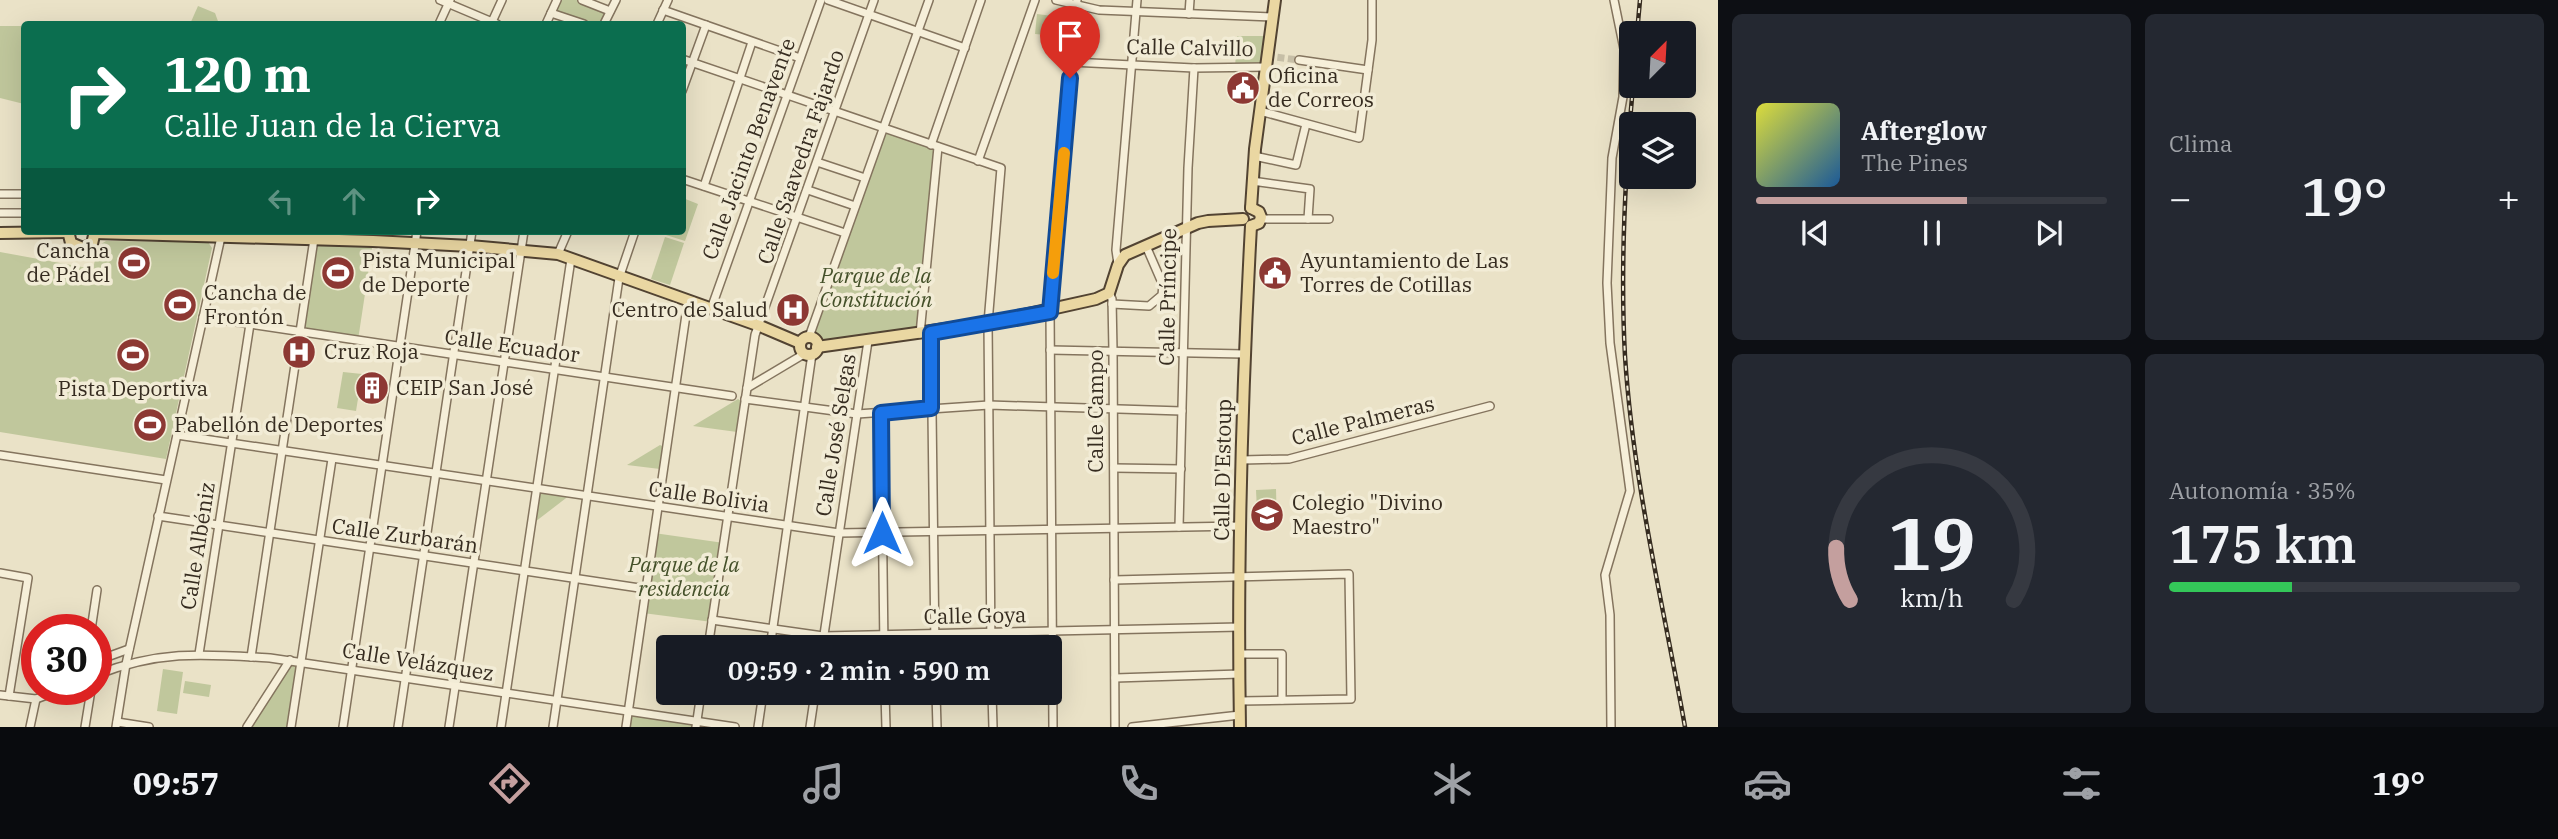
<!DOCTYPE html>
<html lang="es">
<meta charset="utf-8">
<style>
body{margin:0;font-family:"IBM Plex Serif",serif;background:#242831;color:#f1f3f6;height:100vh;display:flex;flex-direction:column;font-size:26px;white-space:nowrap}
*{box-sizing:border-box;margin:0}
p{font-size:23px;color:#9ea1a6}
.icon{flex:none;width:38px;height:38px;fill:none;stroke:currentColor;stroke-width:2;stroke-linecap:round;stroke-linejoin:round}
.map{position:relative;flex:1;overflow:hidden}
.sheet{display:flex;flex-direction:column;gap:14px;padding:14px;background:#0d0f14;width:840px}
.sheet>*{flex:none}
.guide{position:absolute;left:21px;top:21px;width:665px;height:214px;border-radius:7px;box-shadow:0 7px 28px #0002;background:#0b6e4f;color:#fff;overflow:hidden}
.needle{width:46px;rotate:24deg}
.tools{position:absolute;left:1619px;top:21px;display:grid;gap:14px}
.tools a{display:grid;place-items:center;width:77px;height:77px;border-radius:7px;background:#171b24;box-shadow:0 7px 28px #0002;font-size:35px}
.speed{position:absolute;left:21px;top:614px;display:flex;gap:14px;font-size:35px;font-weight:700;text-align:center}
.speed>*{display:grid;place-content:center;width:91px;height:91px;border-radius:50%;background:#171b24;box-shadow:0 7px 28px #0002;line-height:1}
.speed .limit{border:10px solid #d22;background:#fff;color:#111}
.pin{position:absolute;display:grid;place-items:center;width:60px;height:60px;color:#fff;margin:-72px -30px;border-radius:50% 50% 50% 0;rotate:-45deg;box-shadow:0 0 7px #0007}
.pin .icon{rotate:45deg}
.me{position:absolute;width:77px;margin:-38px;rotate:0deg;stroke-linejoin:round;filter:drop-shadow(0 0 5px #0008)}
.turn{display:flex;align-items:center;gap:24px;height:147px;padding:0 28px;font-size:32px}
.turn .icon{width:91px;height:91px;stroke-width:2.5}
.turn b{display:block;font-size:49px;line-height:60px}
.lanes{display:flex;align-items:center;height:66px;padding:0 28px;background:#0003;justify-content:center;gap:35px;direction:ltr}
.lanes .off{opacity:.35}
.big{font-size:52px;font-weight:600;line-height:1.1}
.sheet .tile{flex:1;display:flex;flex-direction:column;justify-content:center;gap:10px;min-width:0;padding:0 24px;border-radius:10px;background:#242831}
.sheet .dial{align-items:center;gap:0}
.dial svg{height:182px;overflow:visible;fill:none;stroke:#363941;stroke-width:7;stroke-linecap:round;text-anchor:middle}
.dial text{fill:#f1f3f6;stroke:none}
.song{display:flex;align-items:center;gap:21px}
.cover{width:84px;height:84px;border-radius:10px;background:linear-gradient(135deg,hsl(60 70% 55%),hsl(210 70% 35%))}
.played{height:7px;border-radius:4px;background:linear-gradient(90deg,#c49f9e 60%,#363941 60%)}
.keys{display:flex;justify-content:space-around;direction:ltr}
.heat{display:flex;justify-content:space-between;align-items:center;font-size:38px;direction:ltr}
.charge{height:10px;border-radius:5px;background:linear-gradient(90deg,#34c759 35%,#363941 0)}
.sheet .tiles{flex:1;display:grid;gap:14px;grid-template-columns:repeat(2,1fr)}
.trip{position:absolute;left:656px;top:635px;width:406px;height:70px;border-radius:7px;background:#171b24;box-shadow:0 7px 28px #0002;font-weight:600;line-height:70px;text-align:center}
.dock{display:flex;height:112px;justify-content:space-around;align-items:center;background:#090b0e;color:#9ea1a6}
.dock .icon{width:49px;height:49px}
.dock .current{color:#c49f9e}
.dock b{font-size:32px;color:#f1f3f6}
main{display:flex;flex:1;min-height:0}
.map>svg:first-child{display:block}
.green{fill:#c0c79c}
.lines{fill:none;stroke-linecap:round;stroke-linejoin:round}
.street-tunnel{stroke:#c6bea6;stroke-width:7;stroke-dasharray:7 3.5;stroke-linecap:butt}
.street-casing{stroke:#84745e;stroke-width:10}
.primary-casing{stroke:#524332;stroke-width:14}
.street{stroke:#f6efd9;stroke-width:7}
.primary{stroke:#ead7a2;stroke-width:10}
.rail-casing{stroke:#362c20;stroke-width:4.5}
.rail{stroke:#f2ecd6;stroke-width:2;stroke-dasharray:5;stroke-linecap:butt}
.route-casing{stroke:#114b97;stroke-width:18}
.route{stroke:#1a73e8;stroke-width:12}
.slow{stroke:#f59e0b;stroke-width:12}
.labels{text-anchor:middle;stroke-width:7;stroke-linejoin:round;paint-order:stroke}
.street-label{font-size:21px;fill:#362c20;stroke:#f2ecd6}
.poi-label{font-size:21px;fill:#362c20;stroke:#f2ecd6;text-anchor:start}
.park-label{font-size:21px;font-style:italic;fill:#445029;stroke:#f2ecd6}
</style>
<main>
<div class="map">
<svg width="1718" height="727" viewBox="0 0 1718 727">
<rect width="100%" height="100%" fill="#eae2c7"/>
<g class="green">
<path d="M557,0H582L610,11L604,24H584L552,13Z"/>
<path d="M198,6L215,13L219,24H190Z"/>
<path d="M1037,14L1069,18L1067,37L1035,34Z"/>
<path d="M0,26H24V104L0,98Z"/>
<path d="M1237,36H1270L1266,67L1235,68Z"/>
<path d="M883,129L938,147L920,334L816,346L807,343Z"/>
<path d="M683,198L698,204L685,241L666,235L668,231H682Z"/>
<path d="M665,237L684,243L670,285L651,279Z"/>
<path d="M314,239L373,241L358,340L299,331Z"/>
<path d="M106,241L208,242L212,248L166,459L0,432V252L93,269L98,246Z"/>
<path d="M343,372L362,374L356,411L337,408Z"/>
<path d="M738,399L741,401L737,432L693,426Z"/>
<path d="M660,445L664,447L660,469L627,465Z"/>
<path d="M536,489L570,495L531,525Z"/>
<path d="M1276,489L1277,529H1258L1256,490Z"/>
<path d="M654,533L724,543L712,622L643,613Z"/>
<path d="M290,660L300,661L291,727H247Z"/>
<path d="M163,669L183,672L177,714L157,711Z"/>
<path d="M185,681L211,685L209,697L183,693Z"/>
<path d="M628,711L697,721L696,727H626Z"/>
</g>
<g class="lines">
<path class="street-tunnel" d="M1267,56L1299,60"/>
<g class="street-casing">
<g id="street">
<path d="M440,0L497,24"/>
<path d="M582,0L610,11"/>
<path d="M828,0L965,48"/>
<path d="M1056,0L1099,10L1273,17"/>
<path d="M663,10L800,58"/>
<path d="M551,13L584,24"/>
<path d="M1189,14L1190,0"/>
<path d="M439,24L450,0"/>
<path d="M491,24L502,0"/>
<path d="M546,24L557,0"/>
<path d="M604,24L616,0"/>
<path d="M657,24L668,0"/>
<path d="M682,59L1001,168L988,323L991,648"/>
<path d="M1299,60L1368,70"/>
<path d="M1071,62L1194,68L1266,67"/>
<path d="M682,91L706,25"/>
<path d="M1260,111L1359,138L1372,40V0"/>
<path d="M931,145L981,0"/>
<path d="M1254,156L1296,165L1306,124"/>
<path d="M978,161L1035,0"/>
<path d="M817,162L865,178"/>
<path d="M682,179L845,233"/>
<path d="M1252,181L1310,189L1308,219"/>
<path d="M704,186L752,42"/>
<path d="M808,190L855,206"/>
<path d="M0,194H24"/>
<path d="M0,213H24"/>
<path d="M1261,219H1329"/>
<path d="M558,254L568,231"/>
<path d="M1118,264L1116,250L1137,0"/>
<path d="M1109,293L1112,299L1113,351L1115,727"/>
<path d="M1112,304L1149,306L1162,295L1163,285L1146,246"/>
<path d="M711,309L821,0"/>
<path d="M203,317L732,396"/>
<path d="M931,333L935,648"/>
<path d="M920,334L938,147"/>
<path d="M809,337L929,0"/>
<path d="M1050,350L1244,354"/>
<path d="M747,388L804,354"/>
<path d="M745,399L857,414L989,405L1182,411"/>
<path d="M881,413L884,648"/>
<path d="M177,435L839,533L1241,526"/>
<path d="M0,455L166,480"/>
<path d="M1242,460L1289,459L1490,406"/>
<path d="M1114,468L1181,469"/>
<path d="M158,516L646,589"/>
<path d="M1179,527L1188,168L1194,68"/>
<path d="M0,573L28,578L9,696"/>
<path d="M1114,580L1349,574L1351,699L1240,701"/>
<path d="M712,620L823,636L1240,627"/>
<path d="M91,630L97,590"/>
<path d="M708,648L755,335L874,0"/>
<path d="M770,648L812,354"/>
<path d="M822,648L868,341"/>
<path d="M199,654L250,324"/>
<path d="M1240,654H1282V700"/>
<path d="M251,657L314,239"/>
<path d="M96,661L129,649"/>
<path d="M96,675C160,650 204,654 270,658L735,727"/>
<path d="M1115,678L1240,674"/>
<path d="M885,693L886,727"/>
<path d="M936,693L937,727"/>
<path d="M992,693L993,727"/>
<path d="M0,695L36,699L60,690"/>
<path d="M117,722L149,727"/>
<path d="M30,727L36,699"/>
<path d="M85,727L91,690"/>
<path d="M116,727L126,664L221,237"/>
<path d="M247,727L290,660"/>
<path d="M291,727L332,459"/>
<path d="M343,727L417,231"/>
<path d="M398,727L472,231"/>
<path d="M449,727L524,231"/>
<path d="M501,727L571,259"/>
<path d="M553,727L619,278L635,231"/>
<path d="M626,727L688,301"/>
<path d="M696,727L701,693"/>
<path d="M758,727L763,693"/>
<path d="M810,727L815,693"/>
<path d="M1053,727L1050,311L1077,0"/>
<path d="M1132,727L1240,715"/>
<path d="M1611,727L1610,615L1605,575L1630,491L1610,343L1607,283L1612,158L1623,97L1624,49L1614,0"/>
</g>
</g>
<g class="primary-casing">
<g id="primary">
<path d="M1251,208L1255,149L1275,0"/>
<path d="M1251,226L1259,223L1261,217L1259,212L1251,208"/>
<path d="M68,231L71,243L83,248L92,244L95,231"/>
<path d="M0,233L68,232"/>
<path d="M95,233L373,241L470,246L558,254L760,326L800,343"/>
<circle cx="809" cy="346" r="9"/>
<path d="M817,347L988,323L1096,299L1109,293L1118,265L1125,255L1198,223L1208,221L1243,219"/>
<path d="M1240,727C1237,560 1242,393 1251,226"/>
</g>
</g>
<use href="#street" class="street"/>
<use href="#primary" class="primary"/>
<g class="rail-casing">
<g id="rail">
<path d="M1637,33L1640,0"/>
<path d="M1633,86C1625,175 1620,266 1625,356C1633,482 1663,603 1685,727"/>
</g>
</g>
<use href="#rail" class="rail"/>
</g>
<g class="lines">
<g class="route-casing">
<path id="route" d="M882,533L881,413L931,408V333L1050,312L1070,78"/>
</g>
<use href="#route" class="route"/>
<path class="slow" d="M1053,273L1064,153"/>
</g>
<defs>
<g id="civic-disc" transform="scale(1.75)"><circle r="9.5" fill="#8d3833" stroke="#f2ecd6"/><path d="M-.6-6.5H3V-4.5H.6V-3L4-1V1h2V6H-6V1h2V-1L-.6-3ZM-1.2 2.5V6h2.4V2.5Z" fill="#fff"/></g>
<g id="stadium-disc" transform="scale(1.75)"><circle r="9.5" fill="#8d3833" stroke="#f2ecd6"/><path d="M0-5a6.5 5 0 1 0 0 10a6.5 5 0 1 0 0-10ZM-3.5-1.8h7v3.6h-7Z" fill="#fff"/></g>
<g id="hospital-disc" transform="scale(1.75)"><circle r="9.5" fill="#8d3833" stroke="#f2ecd6"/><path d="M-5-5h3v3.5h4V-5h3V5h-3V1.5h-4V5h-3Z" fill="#fff"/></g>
<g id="building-disc" transform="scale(1.75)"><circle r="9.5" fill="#8d3833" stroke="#f2ecd6"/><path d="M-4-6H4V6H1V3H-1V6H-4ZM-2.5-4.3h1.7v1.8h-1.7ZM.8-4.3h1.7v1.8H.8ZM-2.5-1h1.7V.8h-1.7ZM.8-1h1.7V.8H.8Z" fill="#fff"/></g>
<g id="school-disc" transform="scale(1.75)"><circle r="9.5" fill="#8d3833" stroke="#f2ecd6"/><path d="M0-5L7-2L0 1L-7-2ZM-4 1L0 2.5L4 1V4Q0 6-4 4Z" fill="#fff"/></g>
</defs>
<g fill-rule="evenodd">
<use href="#civic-disc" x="1243" y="88"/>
<use href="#stadium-disc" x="134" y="263"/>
<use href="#stadium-disc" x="338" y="273"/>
<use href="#civic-disc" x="1275" y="273"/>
<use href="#stadium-disc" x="180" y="305"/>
<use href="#hospital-disc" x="793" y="310"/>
<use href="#hospital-disc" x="299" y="352"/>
<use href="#stadium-disc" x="133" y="355"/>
<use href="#building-disc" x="372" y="388"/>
<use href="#stadium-disc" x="150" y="425"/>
<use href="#school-disc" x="1267" y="515"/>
</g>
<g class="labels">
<g class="street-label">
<text transform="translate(1190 48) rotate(1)" y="7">Calle Calvillo</text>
<text transform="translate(749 149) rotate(-70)" y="7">Calle Jacinto Benavente</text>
<text transform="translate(801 157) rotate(-71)" y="7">Calle Saavedra Fajardo</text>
<text transform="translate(1168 297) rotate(-89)" y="7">Calle Príncipe</text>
<text transform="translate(512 346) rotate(8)" y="7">Calle Ecuador</text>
<text transform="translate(1096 411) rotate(-90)" y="7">Calle Campo</text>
<text transform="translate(1363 421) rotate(-14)" y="7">Calle Palmeras</text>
<text transform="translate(836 435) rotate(-81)" y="7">Calle José Selgas</text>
<text transform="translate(1223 470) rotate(-89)" y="7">Calle D'Estoup</text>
<text transform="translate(709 497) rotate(8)" y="7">Calle Bolivia</text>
<text transform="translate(405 536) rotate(8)" y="7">Calle Zurbarán</text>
<text transform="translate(198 546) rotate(-81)" y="7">Calle Albéniz</text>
<text transform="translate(975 616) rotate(-1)" y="7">Calle Goya</text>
<text transform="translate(418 662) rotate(9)" y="7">Calle Velázquez</text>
</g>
<g class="poi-label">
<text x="1268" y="83">Oficina<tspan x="1268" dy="24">de Correos</tspan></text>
<text x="110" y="258" text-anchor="end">Cancha<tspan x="110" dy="24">de Pádel</tspan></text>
<text x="362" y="268">Pista Municipal<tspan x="362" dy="24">de Deporte</tspan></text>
<text x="1300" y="268">Ayuntamiento de Las<tspan x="1300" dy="24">Torres de Cotillas</tspan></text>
<text x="204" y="300">Cancha de<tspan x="204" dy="24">Frontón</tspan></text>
<text x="768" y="317" text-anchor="end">Centro de Salud</text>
<text x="324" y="359">Cruz Roja</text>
<text x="396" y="395">CEIP San José</text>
<text x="133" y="396" text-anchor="middle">Pista Deportiva</text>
<text x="174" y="432">Pabellón de Deportes</text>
<text x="1292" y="510">Colegio "Divino<tspan x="1292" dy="24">Maestro"</tspan></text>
</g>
<g class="park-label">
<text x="876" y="283">Parque de la<tspan x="876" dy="24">Constitución</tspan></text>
<text x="684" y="572">Parque de la<tspan x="684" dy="24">residencia</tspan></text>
</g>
</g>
</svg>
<div class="tools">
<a><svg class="needle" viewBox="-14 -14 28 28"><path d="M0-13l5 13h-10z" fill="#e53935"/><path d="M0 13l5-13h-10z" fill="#9ea1a6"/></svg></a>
<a><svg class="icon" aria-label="layers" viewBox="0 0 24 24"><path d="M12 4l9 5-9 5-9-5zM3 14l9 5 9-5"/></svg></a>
</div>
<div class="speed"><div class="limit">30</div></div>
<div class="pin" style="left:1070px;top:78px;background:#d93025"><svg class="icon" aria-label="arrive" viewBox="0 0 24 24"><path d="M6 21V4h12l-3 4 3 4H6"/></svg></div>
<svg class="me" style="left:882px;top:533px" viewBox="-20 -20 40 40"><path d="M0-17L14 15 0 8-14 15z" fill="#1a73e8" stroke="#fff" stroke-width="4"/></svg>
<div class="trip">09:59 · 2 min · 590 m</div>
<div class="guide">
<div class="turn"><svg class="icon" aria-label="right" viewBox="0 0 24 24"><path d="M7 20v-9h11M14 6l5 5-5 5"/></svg><div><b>120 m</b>Calle Juan de la Cierva</div></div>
<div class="lanes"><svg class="icon off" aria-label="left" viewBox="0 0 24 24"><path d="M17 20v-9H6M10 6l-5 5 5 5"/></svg><svg class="icon off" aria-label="ahead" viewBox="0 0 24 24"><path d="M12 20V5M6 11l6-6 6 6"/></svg><svg class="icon" aria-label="right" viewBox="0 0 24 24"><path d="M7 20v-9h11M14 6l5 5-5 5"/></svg></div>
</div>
</div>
<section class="sheet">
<div class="tiles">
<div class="tile">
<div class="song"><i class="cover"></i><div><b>Afterglow</b><p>The Pines</p></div></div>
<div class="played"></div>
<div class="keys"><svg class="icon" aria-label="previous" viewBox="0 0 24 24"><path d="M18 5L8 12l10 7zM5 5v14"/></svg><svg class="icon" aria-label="pause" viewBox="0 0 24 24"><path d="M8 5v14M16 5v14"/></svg><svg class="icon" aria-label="next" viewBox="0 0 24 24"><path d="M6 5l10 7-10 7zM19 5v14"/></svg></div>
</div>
<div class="tile"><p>Clima</p>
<div class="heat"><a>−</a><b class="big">19°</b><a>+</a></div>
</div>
<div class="tile dial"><svg viewBox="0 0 100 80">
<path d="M14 69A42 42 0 1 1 86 69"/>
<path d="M14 69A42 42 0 0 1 8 46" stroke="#c49f9e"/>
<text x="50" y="56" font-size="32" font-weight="700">19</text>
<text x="50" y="72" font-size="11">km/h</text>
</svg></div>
<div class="tile"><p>Autonomía · 35%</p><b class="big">175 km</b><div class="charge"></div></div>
</div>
</section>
</main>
<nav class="dock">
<b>09:57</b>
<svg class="icon current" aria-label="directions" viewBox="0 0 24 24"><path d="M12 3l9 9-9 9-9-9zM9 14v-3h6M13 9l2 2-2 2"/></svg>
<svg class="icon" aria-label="music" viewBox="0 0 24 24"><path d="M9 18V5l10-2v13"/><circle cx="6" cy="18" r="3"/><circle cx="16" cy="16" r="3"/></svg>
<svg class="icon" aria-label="phone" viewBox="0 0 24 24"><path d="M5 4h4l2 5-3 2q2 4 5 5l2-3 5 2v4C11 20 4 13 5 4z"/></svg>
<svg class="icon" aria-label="climate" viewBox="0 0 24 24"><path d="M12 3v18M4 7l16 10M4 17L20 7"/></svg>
<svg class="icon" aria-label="car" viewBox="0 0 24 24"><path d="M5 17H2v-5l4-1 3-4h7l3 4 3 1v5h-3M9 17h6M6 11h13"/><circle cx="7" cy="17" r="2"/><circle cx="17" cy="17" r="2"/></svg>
<svg class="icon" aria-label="filters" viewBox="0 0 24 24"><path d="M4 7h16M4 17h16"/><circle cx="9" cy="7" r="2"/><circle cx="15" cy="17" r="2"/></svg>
<b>19°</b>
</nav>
